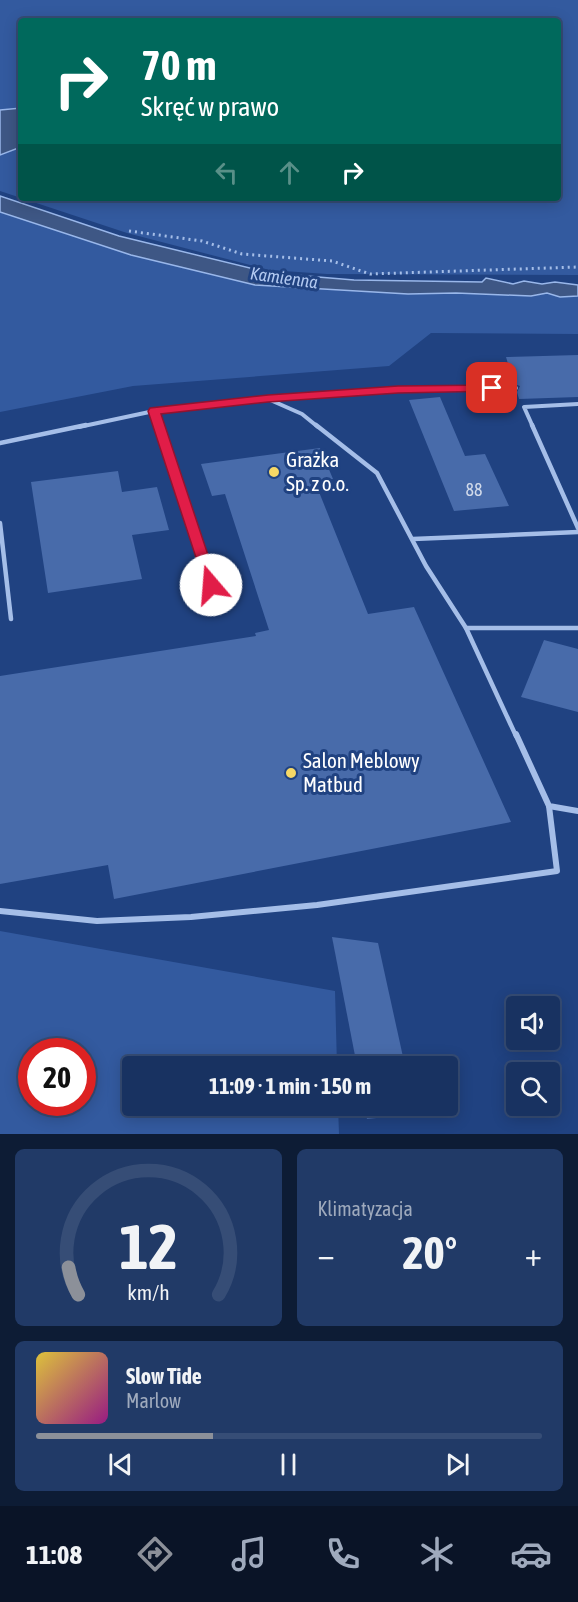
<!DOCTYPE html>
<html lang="pl">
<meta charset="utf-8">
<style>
body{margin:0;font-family:"Asap Condensed",sans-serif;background:#213a67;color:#f1f3f6;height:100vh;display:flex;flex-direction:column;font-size:22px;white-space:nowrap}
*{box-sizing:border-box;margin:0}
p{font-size:20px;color:#9faabd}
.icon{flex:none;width:33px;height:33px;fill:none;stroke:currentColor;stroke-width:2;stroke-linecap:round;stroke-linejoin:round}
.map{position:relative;height:1134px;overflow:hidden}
.drawer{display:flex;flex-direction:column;gap:15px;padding:15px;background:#0d1c35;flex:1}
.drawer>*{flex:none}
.top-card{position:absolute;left:18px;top:18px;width:543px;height:183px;border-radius:6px;box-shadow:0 3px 15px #0003,0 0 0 2px #364d76;background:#00695c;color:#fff;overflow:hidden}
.controls{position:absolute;left:506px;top:996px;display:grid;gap:12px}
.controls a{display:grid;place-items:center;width:54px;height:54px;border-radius:6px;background:#183261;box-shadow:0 3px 15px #0003,0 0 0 2px #364d76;font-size:30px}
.speed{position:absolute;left:18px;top:1038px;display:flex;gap:12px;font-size:30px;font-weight:700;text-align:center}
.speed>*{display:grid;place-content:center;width:78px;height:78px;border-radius:50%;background:#183261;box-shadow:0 3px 15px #0003,0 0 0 2px #364d76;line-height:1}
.speed .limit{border:9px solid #d22;background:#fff;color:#111}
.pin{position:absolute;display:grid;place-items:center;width:51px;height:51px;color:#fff;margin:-26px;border-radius:12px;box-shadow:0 3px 9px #0006}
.me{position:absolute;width:66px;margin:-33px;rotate:342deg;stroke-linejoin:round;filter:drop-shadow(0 0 4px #0008)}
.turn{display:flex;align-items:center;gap:21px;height:126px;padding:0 24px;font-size:27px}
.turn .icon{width:78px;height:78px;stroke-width:2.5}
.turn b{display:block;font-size:42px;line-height:51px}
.lanes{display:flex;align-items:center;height:57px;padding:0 24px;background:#0003;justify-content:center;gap:30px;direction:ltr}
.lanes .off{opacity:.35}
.big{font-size:45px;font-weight:700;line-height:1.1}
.drawer .card{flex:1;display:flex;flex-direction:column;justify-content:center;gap:9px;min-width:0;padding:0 21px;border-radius:9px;background:#213a67}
.drawer .dial{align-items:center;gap:0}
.dial svg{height:156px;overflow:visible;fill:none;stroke:#364d76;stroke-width:7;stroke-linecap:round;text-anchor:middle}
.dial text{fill:#f1f3f6;stroke:none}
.song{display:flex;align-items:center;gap:18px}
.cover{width:72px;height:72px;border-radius:9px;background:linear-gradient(135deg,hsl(50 70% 55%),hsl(310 70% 35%))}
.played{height:6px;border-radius:3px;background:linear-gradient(90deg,#8c9099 35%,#364d76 35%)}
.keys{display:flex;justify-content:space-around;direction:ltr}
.heat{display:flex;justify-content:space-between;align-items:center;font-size:33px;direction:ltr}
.drawer .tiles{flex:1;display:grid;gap:15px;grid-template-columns:1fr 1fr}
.card:last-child{grid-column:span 2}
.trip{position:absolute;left:122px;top:1056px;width:336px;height:60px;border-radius:6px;background:#183261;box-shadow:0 3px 15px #0003,0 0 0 2px #364d76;font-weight:700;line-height:60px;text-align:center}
.tab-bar{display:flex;height:96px;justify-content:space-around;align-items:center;background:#0a1427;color:#9faabd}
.tab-bar .icon{width:42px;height:42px}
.tab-bar .current{color:#8c9099}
.tab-bar b{font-size:27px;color:#f1f3f6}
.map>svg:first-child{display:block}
.green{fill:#335a9f;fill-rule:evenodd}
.water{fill:#3e5785;stroke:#99b7ea;stroke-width:1.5}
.building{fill:#486baa}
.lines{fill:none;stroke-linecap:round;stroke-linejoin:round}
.path{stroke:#a5bee8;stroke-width:3;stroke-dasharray:2 4;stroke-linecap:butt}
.lane-far2{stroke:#a5bee8;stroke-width:4}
.lane-far1{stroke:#a5bee8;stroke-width:4.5}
.lane{stroke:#a5bee8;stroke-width:6}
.route{fill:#e11d48;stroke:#92132f;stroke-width:1.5}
.poi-dot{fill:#f6d866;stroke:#204281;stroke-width:2}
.labels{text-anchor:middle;stroke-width:6;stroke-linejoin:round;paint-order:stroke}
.far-water-label{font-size:18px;font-style:italic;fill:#b1c8f0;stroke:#204281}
.number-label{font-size:18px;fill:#d1daea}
.poi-label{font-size:21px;fill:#fff;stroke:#204281;text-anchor:start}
</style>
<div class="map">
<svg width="578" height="1134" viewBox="0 0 578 1134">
<rect width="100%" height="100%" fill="#204281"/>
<g class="green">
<path d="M0,0H578V275L327,274L269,270L127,233L0,191ZM21,21H558V198H21Z"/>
<path d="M0,206L265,281L578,290V334L431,333L389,366L133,386L0,412Z"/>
<path d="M0,931L335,991L337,1066H132V1106H338L339,1134H0ZM32,1052H82V1102H32Z"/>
</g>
<g class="water">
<path d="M21,108V147L0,155V110Z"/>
<path d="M0,196L119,236L270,273L354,280L482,282L486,278L513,284L524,281L542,284L555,282L578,285V296L560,297L547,293L531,296L456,293L408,294L255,285L131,255L0,212Z"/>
</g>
<g class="building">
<path d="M578,355V397L519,399L517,392L520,386L514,384L506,357Z"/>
<path d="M440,397L465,456L485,454L509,506L454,511L409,400Z"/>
<path d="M320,448L333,479L315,482L368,614L414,607L511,822L114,899L108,865L0,884V676L256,636L255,633L269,630L225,494L212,496L201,464Z"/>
<path d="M118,471L122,492L157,487L169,530L132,535L142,579L48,593L31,482Z"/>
<path d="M544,640L578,649V712L521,697Z"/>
<path d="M332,937L378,943L405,1066H357Z"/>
<path d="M364,1106H413L415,1114L367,1119Z"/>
</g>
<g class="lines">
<path class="path" d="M129,231L202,241L242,254L332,261L370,274L578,267"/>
<g class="lane-far2">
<path d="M270,399L398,390L516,388"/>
<path d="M154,411L159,427"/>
<path d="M79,427L154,411L268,399L302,414L318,427"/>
<path d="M533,427L524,407L578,404"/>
</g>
<g class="lane-far1">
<path d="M159,425L211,585"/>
<path d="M316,425L377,473L426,566L466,628"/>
<path d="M532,425L578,528"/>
<path d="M0,443L86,425"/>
<path d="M0,523L11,619"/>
<path d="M413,539L578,532"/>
<path d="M516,736L466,628H578"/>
</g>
<g class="lane">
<path d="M516,734L549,806L578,811"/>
<path d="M0,911L97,921L191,917L317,905L557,871L549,806"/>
</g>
</g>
<path class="route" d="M492,385L498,388L496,391L398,393L268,402L161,414L218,585L211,589L206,588L148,411L150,408L268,395L398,386Z"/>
<g class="poi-dot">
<circle cx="274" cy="472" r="6"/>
<circle cx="291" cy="773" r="6"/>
</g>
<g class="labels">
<g class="far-water-label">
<text transform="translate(284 278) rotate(8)" y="6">Kamienna</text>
</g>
<g class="number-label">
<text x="474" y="496">88</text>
</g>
<g class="poi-label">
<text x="286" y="467">Grażka<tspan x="286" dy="24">Sp. z o.o.</tspan></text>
<text x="303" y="768">Salon Meblowy<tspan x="303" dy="24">Matbud</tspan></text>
</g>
</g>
</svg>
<div class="controls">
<a><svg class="icon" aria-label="sound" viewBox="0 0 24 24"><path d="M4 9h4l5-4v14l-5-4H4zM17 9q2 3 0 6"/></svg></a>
<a><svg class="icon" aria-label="search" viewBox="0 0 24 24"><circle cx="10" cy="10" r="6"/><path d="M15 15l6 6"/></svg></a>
</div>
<div class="speed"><div class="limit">20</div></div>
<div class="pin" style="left:492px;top:388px;background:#d93025"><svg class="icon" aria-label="arrive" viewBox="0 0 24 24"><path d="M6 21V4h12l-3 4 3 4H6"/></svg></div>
<svg class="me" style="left:211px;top:585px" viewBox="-20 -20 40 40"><circle r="19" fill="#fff"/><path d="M0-13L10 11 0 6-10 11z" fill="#e11d48"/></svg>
<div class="trip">11:09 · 1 min · 150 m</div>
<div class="top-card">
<div class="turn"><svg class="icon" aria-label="right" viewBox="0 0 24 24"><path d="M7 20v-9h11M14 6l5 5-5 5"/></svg><div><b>70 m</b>Skręć w prawo</div></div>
<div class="lanes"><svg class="icon off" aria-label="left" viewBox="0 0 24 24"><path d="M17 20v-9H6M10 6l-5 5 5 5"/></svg><svg class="icon off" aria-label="ahead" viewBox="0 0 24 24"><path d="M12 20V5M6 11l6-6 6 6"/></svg><svg class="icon" aria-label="right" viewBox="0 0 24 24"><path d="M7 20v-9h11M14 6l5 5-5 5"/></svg></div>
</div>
</div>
<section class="drawer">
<div class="tiles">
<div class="card dial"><svg viewBox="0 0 100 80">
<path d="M14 69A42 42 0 1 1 86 69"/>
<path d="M14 69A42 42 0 0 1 9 55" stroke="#8c9099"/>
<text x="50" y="56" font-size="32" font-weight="700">12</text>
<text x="50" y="72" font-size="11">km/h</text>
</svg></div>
<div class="card"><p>Klimatyzacja</p>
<div class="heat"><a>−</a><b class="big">20°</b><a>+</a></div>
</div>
<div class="card">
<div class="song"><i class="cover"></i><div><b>Slow Tide</b><p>Marlow</p></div></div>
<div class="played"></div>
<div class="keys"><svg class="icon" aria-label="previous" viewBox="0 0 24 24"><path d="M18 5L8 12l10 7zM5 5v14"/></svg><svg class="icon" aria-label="pause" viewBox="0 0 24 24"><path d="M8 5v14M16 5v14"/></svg><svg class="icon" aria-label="next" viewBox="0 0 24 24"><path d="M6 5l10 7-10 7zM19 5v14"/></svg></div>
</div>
</div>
</section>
<nav class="tab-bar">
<b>11:08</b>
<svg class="icon current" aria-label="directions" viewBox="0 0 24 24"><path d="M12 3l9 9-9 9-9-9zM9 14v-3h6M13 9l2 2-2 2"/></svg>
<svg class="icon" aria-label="music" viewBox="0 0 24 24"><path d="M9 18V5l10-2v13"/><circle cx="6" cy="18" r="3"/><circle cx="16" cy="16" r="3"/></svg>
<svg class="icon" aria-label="phone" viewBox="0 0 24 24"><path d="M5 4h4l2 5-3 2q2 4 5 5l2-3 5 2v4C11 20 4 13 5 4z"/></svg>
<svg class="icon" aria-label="climate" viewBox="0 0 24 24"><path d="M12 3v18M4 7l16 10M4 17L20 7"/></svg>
<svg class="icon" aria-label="car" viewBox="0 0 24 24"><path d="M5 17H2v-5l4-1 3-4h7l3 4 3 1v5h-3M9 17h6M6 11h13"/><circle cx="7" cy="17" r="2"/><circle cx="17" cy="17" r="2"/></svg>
</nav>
